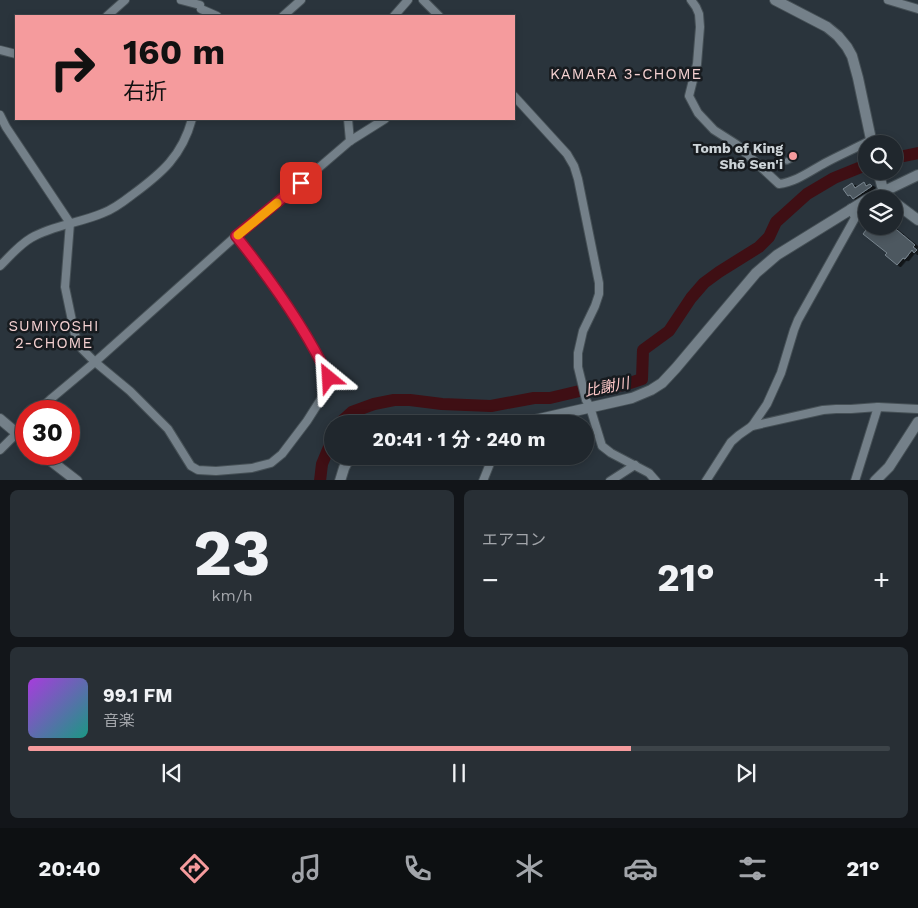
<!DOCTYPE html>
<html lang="ja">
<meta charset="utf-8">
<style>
body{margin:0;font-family:"Work Sans","Noto Sans JP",sans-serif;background:#282f35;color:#f1f3f6;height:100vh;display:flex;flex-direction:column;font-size:19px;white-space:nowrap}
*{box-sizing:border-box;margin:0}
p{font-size:16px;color:#a2a5aa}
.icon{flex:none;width:28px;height:28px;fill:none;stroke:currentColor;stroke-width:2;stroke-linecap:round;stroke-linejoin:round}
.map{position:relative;height:480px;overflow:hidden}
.details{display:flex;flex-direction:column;gap:10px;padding:10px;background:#121519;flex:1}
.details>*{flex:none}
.banner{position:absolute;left:15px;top:15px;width:500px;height:105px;border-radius:0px;box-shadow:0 2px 8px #0003,0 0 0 1px #3d4449;background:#f59b9d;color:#111;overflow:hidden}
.fabs{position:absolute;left:858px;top:135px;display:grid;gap:10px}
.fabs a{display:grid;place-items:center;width:45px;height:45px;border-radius:50%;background:#20272d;box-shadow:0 2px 8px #0003,0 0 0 1px #3d4449;font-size:25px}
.speed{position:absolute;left:15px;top:400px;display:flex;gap:10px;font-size:25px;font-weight:700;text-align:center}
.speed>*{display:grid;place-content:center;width:65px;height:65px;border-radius:50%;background:#20272d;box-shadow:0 2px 8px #0003,0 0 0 1px #3d4449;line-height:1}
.speed .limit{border:8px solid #d22;background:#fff;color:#111}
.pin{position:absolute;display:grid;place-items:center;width:42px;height:42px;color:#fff;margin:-21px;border-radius:10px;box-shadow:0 2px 8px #0006}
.me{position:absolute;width:55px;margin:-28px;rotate:333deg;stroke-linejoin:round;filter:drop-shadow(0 0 4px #0008)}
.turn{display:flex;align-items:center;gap:18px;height:105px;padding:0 25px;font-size:22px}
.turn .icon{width:65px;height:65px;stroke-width:2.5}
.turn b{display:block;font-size:35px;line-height:42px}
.big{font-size:38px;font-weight:700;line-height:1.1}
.details .tile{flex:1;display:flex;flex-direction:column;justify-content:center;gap:8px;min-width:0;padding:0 18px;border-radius:8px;background:#282f35}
.details .dial{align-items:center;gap:0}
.dial b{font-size:65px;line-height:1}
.song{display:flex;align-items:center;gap:15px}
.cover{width:60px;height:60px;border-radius:8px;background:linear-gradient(135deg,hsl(280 70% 55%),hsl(170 70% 35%))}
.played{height:5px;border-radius:2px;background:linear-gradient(90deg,#f59b9d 70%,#3d4449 70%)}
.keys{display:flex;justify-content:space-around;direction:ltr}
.heat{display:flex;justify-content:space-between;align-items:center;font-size:28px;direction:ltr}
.details .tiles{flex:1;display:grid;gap:10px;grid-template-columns:1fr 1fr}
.tile:last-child{grid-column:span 2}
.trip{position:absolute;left:324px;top:415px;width:270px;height:50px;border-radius:25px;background:#20272d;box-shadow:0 2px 8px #0003,0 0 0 1px #3d4449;font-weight:700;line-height:50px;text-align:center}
.dock{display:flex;height:80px;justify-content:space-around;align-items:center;background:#0d1012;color:#a2a5aa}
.dock .icon{width:35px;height:35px}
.dock .selected{color:#f59b9d}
.dock b{font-size:22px;color:#f1f3f6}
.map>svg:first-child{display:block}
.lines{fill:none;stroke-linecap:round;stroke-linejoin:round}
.river{stroke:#3f0f14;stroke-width:12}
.building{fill:#4d5861;stroke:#79858e;filter:url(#shadow)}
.pedestrian-casing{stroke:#465056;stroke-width:8}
.minor-casing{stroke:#465056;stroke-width:10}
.tertiary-casing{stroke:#465056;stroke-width:12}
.path{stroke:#828b91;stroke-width:1;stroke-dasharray:4 2.5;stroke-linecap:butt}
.pedestrian{stroke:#748089;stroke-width:5.5}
.minor{stroke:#748089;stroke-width:8}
.tertiary{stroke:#748089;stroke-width:10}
.route-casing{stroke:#92132f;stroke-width:12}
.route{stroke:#e11d48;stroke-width:9}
.slow{stroke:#f59e0b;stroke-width:9}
.poi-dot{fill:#f59b9d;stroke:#171b1f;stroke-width:2}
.labels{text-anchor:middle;stroke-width:5;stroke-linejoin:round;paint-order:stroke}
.poi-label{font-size:14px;font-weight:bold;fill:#cdd4d8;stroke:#171b1f;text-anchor:end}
.neighbourhood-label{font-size:15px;letter-spacing:1px;fill:#f5d1d1;stroke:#171b1f}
.water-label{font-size:15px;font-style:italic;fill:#fec8c8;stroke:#171b1f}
</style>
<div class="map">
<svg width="918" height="481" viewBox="0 0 918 481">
<defs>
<filter id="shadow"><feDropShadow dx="3.5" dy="2" stdDeviation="0" flood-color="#0009"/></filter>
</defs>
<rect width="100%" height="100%" fill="#2a343c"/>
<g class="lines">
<g class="river">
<path d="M894,158L918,153"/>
<path d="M341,424V422L352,412L374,404L394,400H410L442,404L491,406L534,398H550L588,389L624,385L642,379L643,350L669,331L691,298L704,283L719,272L759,247L769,237L776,222L807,194L834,178L866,165"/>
<path d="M320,481L322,464L332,440"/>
</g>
</g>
<g class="building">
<path d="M864,182L866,186L870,184L872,186L853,199L850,195L848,196L843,189L852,183L855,188Z"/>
<path d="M869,226H892L915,245L913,247L917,250L914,253L912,250L905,259L903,258L897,265L885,255L887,253L863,234Z"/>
</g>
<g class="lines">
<g class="pedestrian-casing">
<path id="pedestrian" d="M787,161L793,158"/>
</g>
<g class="minor-casing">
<g id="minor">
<path d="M181,0L200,5"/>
<path d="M423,0L439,16"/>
<path d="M691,0L696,7L699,14L700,27L697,64L689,96L698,113L714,130L736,144L779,184C796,182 810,171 825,163C840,155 856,148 871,140"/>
<path d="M888,0L918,9"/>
<path d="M201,9L217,16"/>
<path d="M107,16L125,0"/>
<path d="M283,16L301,0"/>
<path d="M394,16L408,0"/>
<path d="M0,50L16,54"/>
<path d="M514,96L567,154L574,166L578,179L599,283V294L595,306L583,331L578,353V367L586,400L590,407L602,446L611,453L649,473L656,481"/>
<path d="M0,115L6,127L70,223L65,287L75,335L82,349L95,362L130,391L168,429L191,466L198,470L216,471L252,468L271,463L282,454L307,421L321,399L329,378C304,327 271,280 236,236"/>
<path d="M348,119L350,141"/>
<path d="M0,266C10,256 19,245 31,238C53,225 80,223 103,213C114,209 123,202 132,195C162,173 182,156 192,119"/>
<path d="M38,411L52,398L95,362L236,236L301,183L350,141L385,119"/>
<path d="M752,426L823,410L836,409H851L878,407L918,409"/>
<path d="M0,450L26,424"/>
<path d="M483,481L493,456"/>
<path d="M610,481L635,465"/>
<path d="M706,481L731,442L739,435L752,426L767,404L781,373L794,330L798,320L855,218L851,208"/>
<path d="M855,481L878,407"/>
</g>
</g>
<g class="tertiary-casing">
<g id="tertiary">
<path d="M775,0L827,27L838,36L847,47L852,56L858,78L872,144"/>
<path d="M878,171L882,186L891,199"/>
<path d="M868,199L918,175"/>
<path d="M894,202L918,220"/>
<path d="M0,419L26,441"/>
<path d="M391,424C410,421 428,422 448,424"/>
<path d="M513,424L526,422L632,398L651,390L662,383L676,368L756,273L777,255L866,200"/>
<path d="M42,454L77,481"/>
<path d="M340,481L344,468L350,456"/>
<path d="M875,481L889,467L918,422"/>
</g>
</g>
<path class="path" d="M773,167L781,164"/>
<use href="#pedestrian" class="pedestrian"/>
<use href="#minor" class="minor"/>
<use href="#tertiary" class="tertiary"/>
</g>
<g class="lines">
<g class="route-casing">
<path id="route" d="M301,183L236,236C271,280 305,327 329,378"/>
</g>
<use href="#route" class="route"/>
<path class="slow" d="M238,235L277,203"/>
</g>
<circle class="poi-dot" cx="793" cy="156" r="5"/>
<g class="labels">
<g class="poi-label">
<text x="783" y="153">Tomb of King<tspan x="783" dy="16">Shō Sen'i</tspan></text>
</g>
<g class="neighbourhood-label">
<text x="626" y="79">KAMARA 3-CHOME</text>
<text x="54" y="331">SUMIYOSHI<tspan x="54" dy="17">2-CHOME</tspan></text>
</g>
<g class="water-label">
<text transform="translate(607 387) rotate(-11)" y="5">比謝川</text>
</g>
</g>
</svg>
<div class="fabs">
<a><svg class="icon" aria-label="search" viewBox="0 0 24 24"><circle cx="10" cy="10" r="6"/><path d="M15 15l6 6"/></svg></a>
<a><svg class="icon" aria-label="layers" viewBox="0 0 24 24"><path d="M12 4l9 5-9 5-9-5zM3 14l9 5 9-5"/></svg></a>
</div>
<div class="speed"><div class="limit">30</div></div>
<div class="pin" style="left:301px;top:183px;background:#d93025"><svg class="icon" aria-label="arrive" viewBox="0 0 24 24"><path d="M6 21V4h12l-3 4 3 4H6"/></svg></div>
<svg class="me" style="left:329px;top:378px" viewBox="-20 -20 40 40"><path d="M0-17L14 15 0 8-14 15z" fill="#e11d48" stroke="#fff" stroke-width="4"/></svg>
<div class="trip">20:41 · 1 分 · 240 m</div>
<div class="banner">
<div class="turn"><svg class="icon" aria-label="right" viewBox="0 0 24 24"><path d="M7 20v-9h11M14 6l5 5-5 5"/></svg><div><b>160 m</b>右折</div></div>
</div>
</div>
<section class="details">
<div class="tiles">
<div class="tile dial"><b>23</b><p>km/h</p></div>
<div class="tile"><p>エアコン</p>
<div class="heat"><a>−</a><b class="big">21°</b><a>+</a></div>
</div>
<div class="tile">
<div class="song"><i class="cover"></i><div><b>99.1 FM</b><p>音楽</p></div></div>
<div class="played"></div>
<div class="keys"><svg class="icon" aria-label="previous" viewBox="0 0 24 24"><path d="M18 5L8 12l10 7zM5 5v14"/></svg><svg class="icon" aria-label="pause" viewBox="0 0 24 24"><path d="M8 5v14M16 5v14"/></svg><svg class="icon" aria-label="next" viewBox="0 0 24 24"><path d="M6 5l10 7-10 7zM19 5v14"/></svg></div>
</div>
</div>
</section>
<nav class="dock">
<b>20:40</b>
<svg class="icon selected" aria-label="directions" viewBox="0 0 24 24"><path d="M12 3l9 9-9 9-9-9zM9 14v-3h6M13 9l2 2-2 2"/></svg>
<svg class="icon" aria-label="music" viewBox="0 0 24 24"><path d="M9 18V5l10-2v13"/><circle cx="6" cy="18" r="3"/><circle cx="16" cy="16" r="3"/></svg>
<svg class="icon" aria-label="phone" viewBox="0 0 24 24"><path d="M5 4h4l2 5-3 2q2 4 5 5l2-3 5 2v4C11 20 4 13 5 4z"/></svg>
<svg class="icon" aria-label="climate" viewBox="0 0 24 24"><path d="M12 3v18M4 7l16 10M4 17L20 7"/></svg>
<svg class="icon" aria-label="car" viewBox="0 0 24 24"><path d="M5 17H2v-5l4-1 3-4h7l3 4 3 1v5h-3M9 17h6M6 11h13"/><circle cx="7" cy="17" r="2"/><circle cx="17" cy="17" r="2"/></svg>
<svg class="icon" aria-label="filters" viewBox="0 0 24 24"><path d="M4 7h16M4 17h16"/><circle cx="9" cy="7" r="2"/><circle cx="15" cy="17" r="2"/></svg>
<b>21°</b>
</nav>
